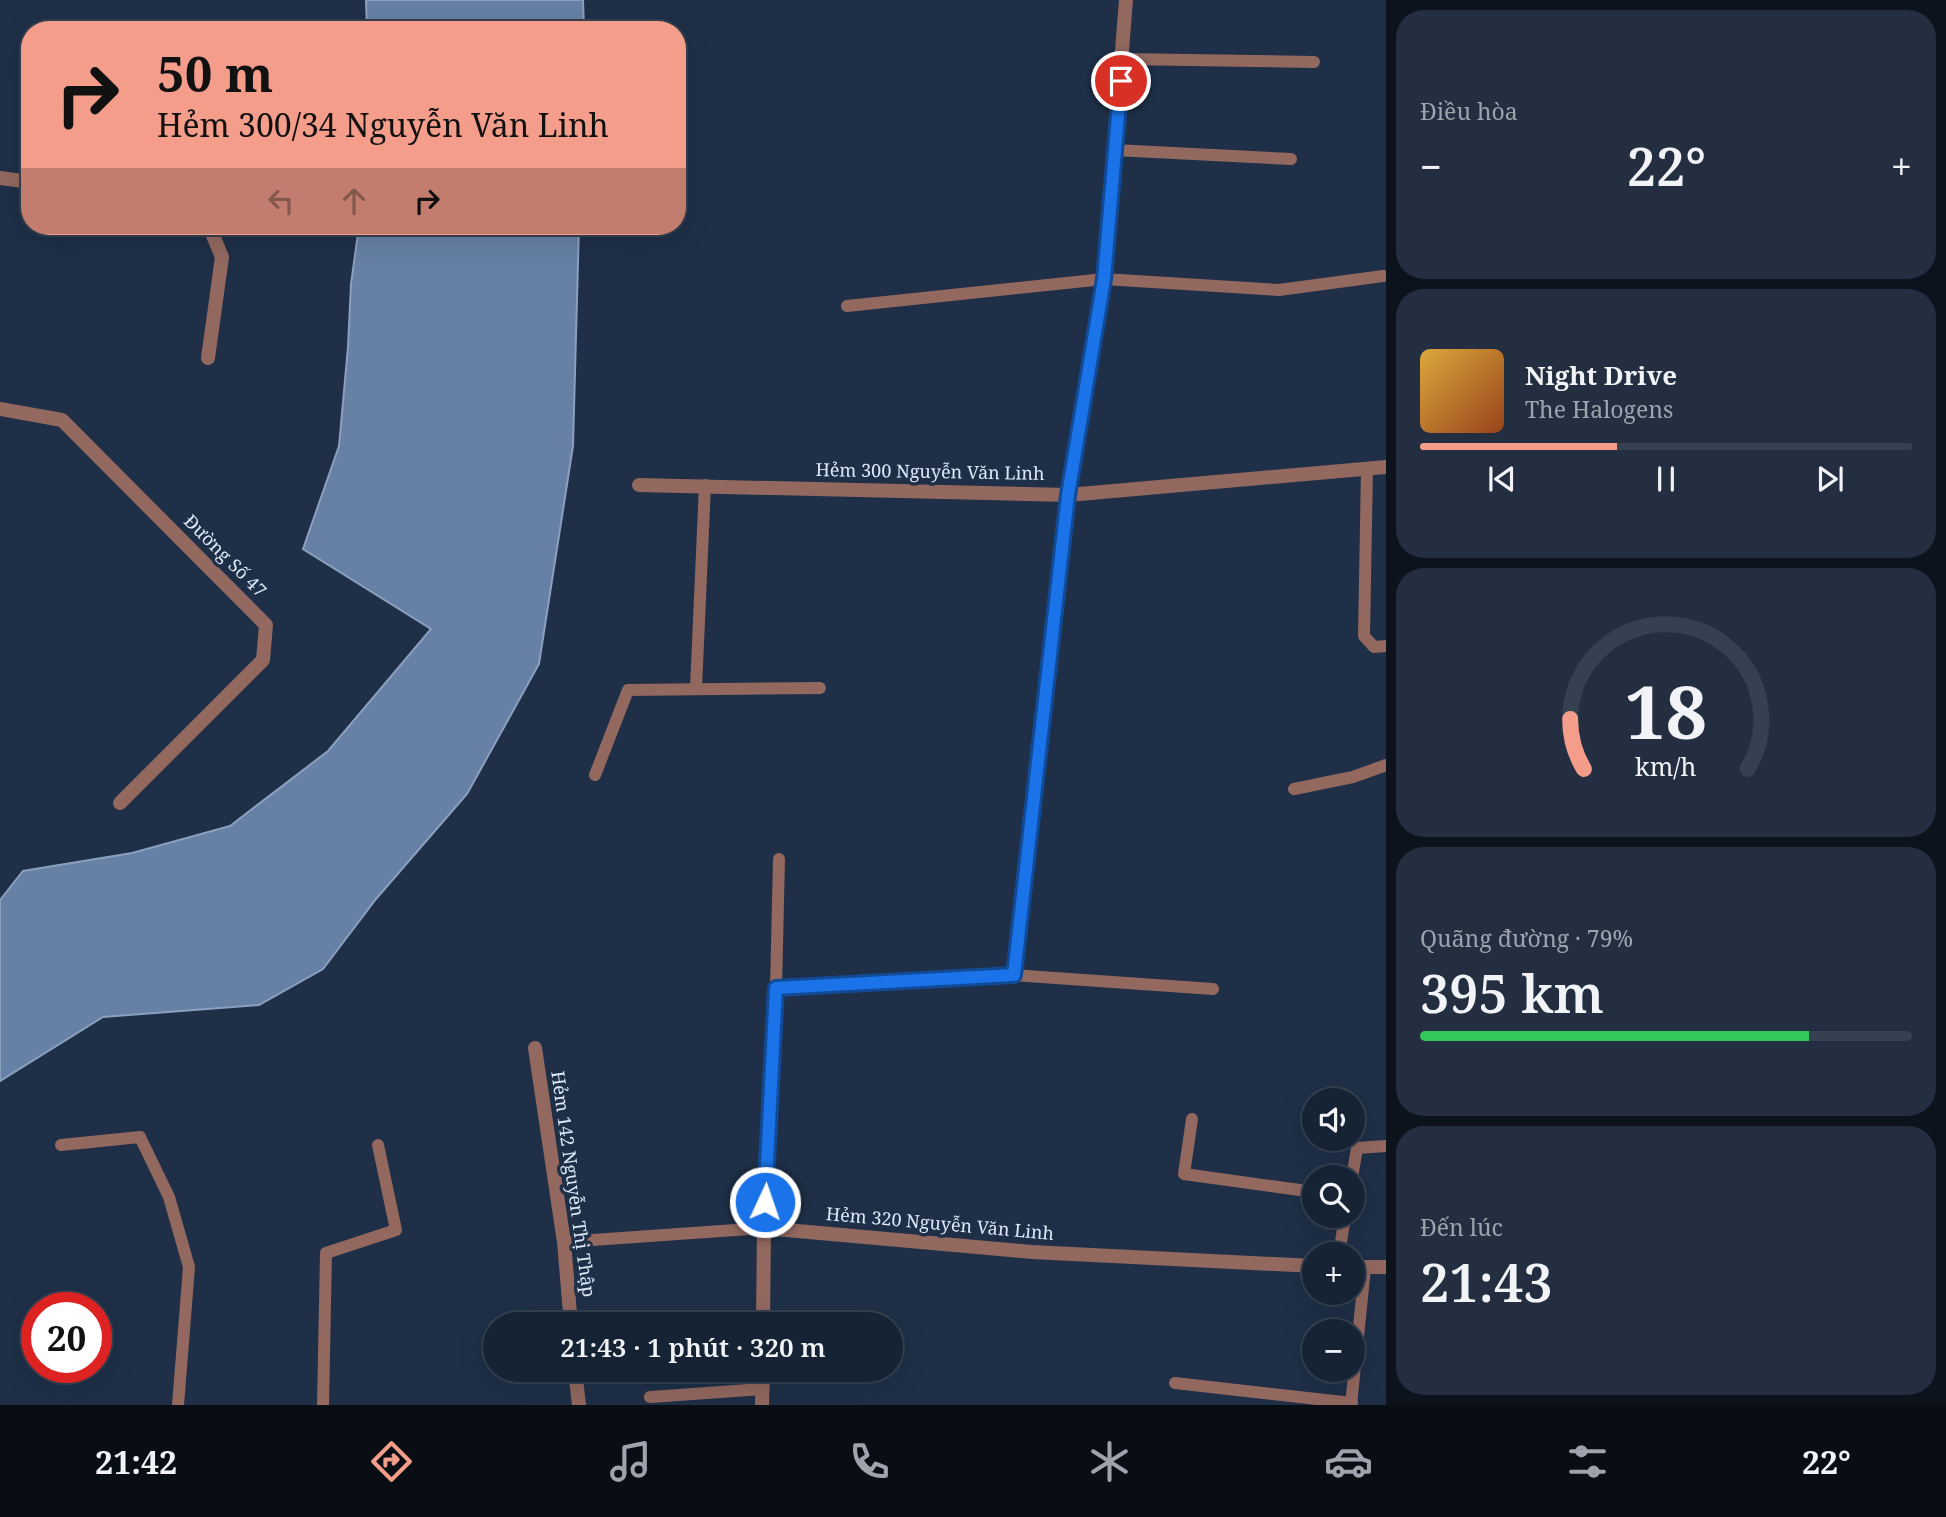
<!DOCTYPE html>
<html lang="vi">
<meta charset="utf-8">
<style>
body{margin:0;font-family:"Noto Serif",serif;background:#232f41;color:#f1f3f6;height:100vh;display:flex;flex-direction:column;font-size:26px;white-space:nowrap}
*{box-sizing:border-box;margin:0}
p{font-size:23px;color:#9ea4ad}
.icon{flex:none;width:38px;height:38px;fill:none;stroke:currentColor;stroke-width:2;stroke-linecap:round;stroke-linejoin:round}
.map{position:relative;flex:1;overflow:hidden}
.panel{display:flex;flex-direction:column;gap:10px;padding:10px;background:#0c131d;width:560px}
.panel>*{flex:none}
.hud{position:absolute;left:21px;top:21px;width:665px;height:214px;border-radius:28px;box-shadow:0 7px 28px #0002,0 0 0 2px #354050;background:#f49d8b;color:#111;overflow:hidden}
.controls{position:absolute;left:1302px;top:1088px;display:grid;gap:14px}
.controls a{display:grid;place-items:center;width:63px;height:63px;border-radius:50%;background:#162335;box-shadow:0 7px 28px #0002,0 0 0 2px #354050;font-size:35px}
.speed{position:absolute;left:21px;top:1292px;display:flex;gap:14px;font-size:35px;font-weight:700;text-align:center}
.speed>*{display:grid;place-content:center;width:91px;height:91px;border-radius:50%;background:#162335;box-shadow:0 7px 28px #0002,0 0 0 2px #354050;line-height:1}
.speed .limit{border:10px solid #d22;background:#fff;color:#111}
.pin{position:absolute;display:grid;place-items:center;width:60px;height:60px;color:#fff;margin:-30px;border:4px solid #fff;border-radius:50%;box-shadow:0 2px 7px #0007}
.me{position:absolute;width:77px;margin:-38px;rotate:3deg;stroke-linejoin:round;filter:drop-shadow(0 0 5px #0008)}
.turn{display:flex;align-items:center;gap:24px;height:147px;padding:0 21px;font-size:32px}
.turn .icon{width:91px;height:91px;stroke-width:2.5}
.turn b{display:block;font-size:49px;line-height:60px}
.lanes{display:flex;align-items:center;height:66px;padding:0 21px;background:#0003;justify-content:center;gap:35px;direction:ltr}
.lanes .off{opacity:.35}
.big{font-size:52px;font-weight:600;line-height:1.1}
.panel .card{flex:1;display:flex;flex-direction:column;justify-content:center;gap:10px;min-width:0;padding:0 24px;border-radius:28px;background:#232f41}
.panel .dial{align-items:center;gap:0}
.dial svg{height:182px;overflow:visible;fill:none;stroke:#354050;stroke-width:7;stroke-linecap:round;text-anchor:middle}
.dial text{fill:#f1f3f6;stroke:none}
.song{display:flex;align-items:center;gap:21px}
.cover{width:84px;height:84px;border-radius:10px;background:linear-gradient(135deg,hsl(40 70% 55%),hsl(20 70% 35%))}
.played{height:7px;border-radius:4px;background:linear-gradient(90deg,#f49d8b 40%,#354050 40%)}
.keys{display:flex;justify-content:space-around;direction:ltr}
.heat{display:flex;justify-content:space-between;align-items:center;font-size:38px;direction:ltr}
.charge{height:10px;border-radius:5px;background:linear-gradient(90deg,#34c759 79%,#354050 0)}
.trip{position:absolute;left:483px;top:1312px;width:420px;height:70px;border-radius:35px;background:#162335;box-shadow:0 7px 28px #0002,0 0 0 2px #354050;font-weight:600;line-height:70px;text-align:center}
.tab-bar{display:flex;height:112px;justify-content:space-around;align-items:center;background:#090e15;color:#9ea4ad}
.tab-bar .icon{width:49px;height:49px}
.tab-bar .on{color:#f49d8b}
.tab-bar b{font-size:32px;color:#f1f3f6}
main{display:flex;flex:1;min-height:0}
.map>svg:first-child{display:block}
.water{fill:#6681a5;stroke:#8aa0be;stroke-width:2}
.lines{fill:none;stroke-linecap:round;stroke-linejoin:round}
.service{stroke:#92685f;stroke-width:12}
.minor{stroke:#92685f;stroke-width:14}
.route-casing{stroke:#114b97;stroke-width:18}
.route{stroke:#1a73e8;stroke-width:12}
.labels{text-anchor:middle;stroke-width:7;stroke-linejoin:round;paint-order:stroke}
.street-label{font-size:18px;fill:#dde9f8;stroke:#1e2f47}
</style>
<main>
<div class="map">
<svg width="1386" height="1405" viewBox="0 0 1386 1405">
<rect width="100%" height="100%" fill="#1e2f47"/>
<g class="water">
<path d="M366,0H583L584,30H367Z"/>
<path d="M359,226H579L573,446L539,664L467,794L376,899L323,969L259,1005L103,1017L0,1081V900L23,871L132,853L230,826L328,751L431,629L303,549L339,446L348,347L351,284Z"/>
</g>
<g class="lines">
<g class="service">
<path d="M1123,59L1314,62"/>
<path d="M1114,150L1291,159"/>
<path d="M847,306L1104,279L1279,290L1383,276"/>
<path d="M1367,468L1364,636L1374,647L1386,646"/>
<path d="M696,688L705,485"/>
<path d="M595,775L628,690L820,688"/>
<path d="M1294,789L1353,777L1386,765"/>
<path d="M776,988L1014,975L1213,989"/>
<path d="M1192,1119L1184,1174L1314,1192"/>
<path d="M61,1145L140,1137L169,1197L189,1267L178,1405"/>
<path d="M1352,1178L1357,1148L1386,1146"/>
<path d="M564,1242L764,1228L776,988L779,859"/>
<path d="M1339,1255L1345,1216"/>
<path d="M1175,1383L1352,1403"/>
<path d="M650,1397L763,1389"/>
<path d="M323,1405L326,1253L396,1230L378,1145"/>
<path d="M1351,1405L1365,1268"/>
</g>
<g class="minor">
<path d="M0,178L30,182"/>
<path d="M208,358L222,257L209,226"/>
<path d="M0,409L62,420L266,625L263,660L120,803"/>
<path d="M639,485L1068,495L1386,467"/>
<path d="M1014,975L1068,495L1104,279L1126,0"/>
<path d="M535,1048L564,1242L571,1325"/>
<path d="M1353,1267H1386"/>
<path d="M763,1325L764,1228L1032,1252L1314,1266"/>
<path d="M575,1370L579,1405"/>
<path d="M762,1405L763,1370"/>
</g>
</g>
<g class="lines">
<g class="route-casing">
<path id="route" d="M765,1202L776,988L1014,975L1068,495L1104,279L1121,81"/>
</g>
<use href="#route" class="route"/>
</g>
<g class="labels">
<g class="street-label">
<text transform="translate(930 472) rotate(1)" y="6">Hẻm 300 Nguyễn Văn Linh</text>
<text transform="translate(225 556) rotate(45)" y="6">Đường Số 47</text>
<text transform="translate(573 1184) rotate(82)" y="6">Hẻm 142 Nguyễn Thị Thập</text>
<text transform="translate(940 1224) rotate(5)" y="6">Hẻm 320 Nguyễn Văn Linh</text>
</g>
</g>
</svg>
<div class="controls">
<a><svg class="icon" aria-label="sound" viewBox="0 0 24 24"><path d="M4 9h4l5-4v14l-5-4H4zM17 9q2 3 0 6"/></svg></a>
<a><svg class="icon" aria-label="search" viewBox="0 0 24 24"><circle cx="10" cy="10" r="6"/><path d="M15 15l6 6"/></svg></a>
<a>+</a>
<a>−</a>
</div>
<div class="speed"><div class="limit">20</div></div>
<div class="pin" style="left:1121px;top:81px;background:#d93025"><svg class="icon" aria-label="arrive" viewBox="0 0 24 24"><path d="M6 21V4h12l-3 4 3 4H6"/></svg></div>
<svg class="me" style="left:765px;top:1202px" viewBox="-20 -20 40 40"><circle r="17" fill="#1a73e8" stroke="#fff" stroke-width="3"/><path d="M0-11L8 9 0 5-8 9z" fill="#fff"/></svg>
<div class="trip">21:43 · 1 phút · 320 m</div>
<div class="hud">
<div class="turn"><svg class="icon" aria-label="right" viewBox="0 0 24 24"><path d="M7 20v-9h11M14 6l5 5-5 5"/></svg><div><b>50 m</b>Hẻm 300/34 Nguyễn Văn Linh</div></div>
<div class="lanes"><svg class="icon off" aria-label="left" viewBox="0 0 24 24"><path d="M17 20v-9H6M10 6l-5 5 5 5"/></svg><svg class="icon off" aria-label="ahead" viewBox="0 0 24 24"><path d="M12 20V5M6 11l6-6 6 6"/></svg><svg class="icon" aria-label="right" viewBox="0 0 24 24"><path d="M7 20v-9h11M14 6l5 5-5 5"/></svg></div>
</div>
</div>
<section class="panel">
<div class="card"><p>Điều hòa</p>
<div class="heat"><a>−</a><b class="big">22°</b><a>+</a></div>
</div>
<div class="card">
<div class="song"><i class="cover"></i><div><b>Night Drive</b><p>The Halogens</p></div></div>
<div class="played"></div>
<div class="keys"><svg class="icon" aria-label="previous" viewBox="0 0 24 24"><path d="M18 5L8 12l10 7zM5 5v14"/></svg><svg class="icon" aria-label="pause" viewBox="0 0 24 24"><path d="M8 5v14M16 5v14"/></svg><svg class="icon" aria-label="next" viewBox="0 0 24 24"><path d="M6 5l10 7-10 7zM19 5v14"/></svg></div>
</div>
<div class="card dial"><svg viewBox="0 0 100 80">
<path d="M14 69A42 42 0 1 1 86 69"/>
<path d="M14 69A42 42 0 0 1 8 47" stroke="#f49d8b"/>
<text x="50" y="56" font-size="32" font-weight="700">18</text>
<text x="50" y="72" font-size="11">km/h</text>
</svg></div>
<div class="card"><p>Quãng đường · 79%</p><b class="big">395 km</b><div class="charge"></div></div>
<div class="card"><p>Đến lúc</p><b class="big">21:43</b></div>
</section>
</main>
<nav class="tab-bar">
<b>21:42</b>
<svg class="icon on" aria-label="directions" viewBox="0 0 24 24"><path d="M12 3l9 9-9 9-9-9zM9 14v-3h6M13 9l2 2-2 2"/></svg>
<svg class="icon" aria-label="music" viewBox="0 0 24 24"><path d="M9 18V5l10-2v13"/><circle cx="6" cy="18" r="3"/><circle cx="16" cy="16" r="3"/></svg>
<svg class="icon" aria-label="phone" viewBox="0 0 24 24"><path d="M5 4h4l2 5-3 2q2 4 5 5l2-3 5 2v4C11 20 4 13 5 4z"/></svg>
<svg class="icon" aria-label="climate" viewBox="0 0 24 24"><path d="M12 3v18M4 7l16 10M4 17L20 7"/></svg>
<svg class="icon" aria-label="car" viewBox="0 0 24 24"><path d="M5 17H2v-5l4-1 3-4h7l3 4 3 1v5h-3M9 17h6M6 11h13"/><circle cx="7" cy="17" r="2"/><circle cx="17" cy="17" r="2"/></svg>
<svg class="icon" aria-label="filters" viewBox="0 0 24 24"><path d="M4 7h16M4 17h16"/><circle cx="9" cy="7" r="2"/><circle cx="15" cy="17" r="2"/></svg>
<b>22°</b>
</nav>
